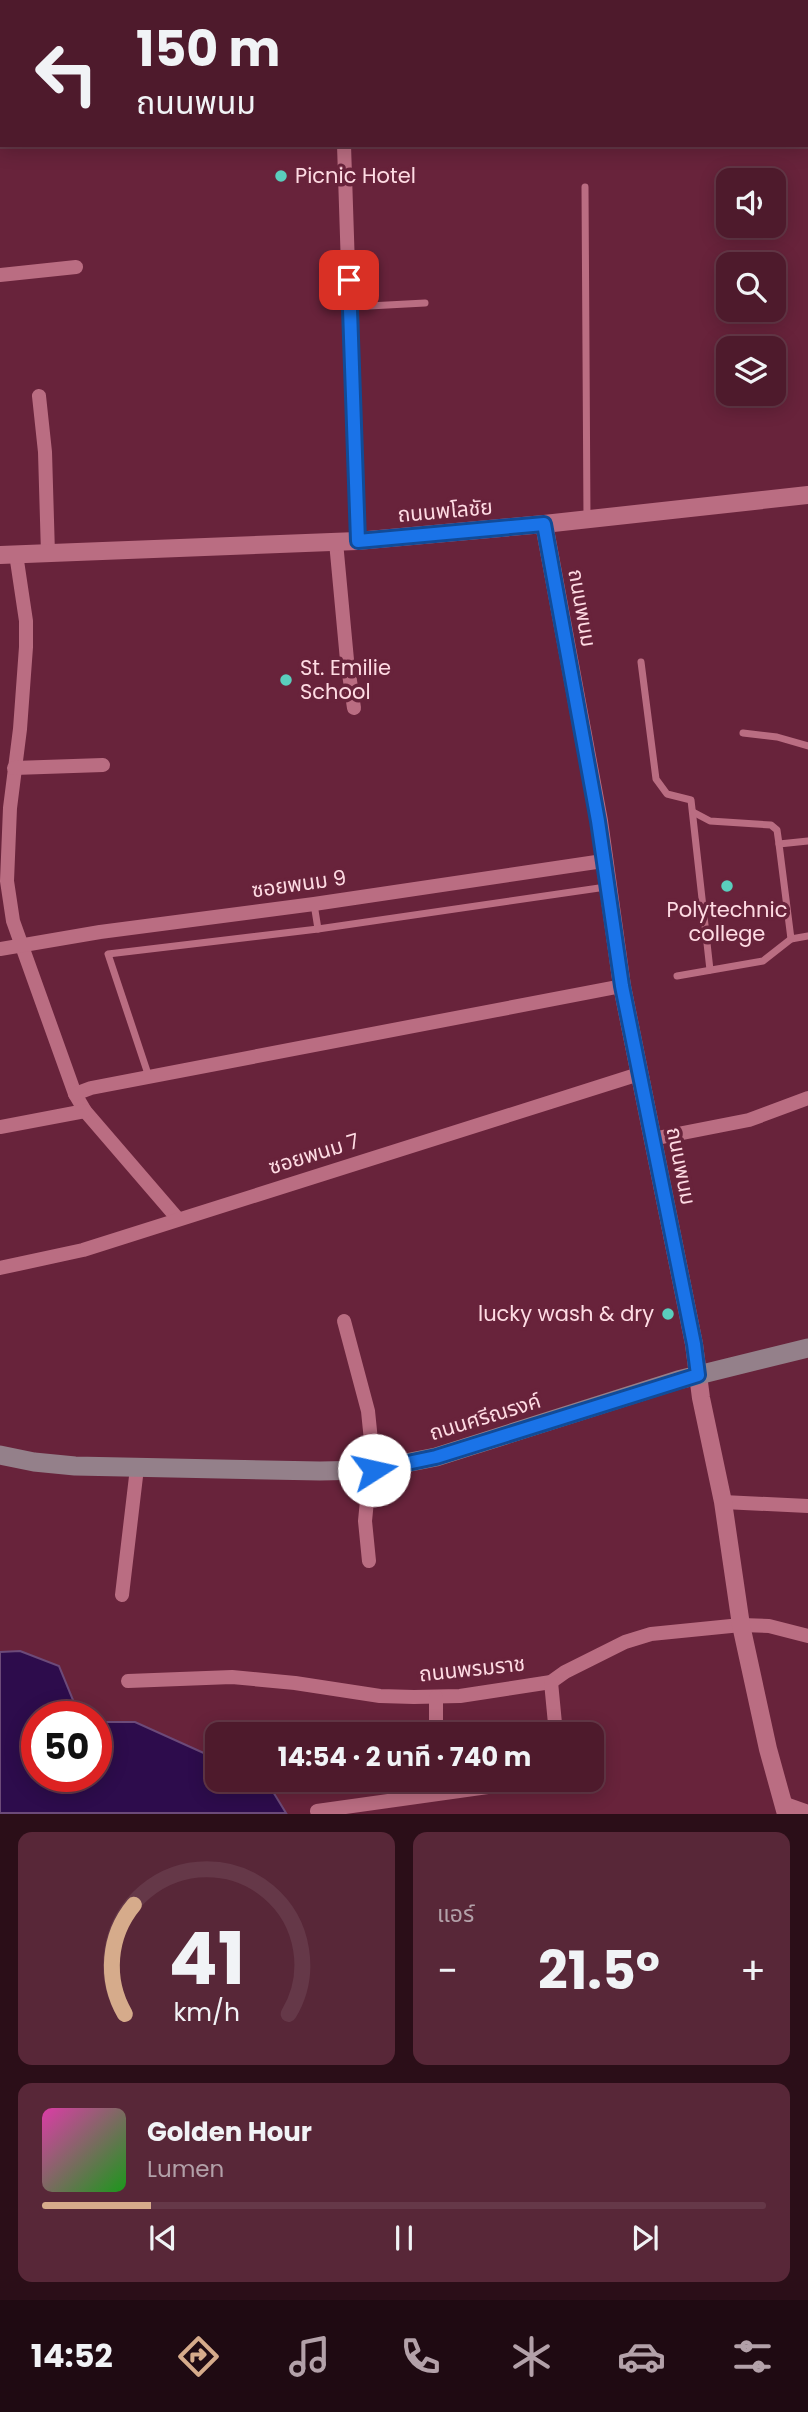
<!DOCTYPE html>
<html lang="th">
<meta charset="utf-8">
<style>
body{margin:0;font-family:Poppins,"Noto Sans Thai",sans-serif;background:#582738;color:#f1f3f6;height:100vh;display:flex;flex-direction:column;font-size:26px;white-space:nowrap}
*{box-sizing:border-box;margin:0}
p{font-size:23px;color:#b3a1a9}
.icon{flex:none;width:38px;height:38px;fill:none;stroke:currentColor;stroke-width:2;stroke-linecap:round;stroke-linejoin:round}
.map{position:relative;height:1814px;overflow:hidden}
.details{display:flex;flex-direction:column;gap:18px;padding:18px;background:#2b0e18;flex:1}
.details>*{flex:none}
.top-card{position:absolute;left:0px;top:0px;width:808px;height:147px;box-shadow:0 4px 18px #0003,0 0 0 2px #653848;background:#4e1a2c;color:#f1f3f6;overflow:hidden}
.tools{position:absolute;left:716px;top:168px;display:grid;gap:14px}
.tools a{display:grid;place-items:center;width:70px;height:70px;border-radius:14px;background:#4e1a2c;box-shadow:0 4px 18px #0003,0 0 0 2px #653848;font-size:35px}
.speed{position:absolute;left:21px;top:1701px;display:flex;gap:14px;font-size:35px;font-weight:700;text-align:center}
.speed>*{display:grid;place-content:center;width:91px;height:91px;border-radius:50%;background:#4e1a2c;box-shadow:0 4px 18px #0003,0 0 0 2px #653848;line-height:1}
.speed .limit{border:10px solid #d22;background:#fff;color:#111}
.pin{position:absolute;display:grid;place-items:center;width:60px;height:60px;color:#fff;margin:-30px;border-radius:14px;box-shadow:0 4px 10px #0006}
.me{position:absolute;width:77px;margin:-38px;rotate:80deg;stroke-linejoin:round;filter:drop-shadow(0 0 5px #0008)}
.turn{display:flex;align-items:center;gap:24px;height:147px;padding:0 21px;font-size:32px}
.turn .icon{width:91px;height:91px;stroke-width:2.5}
.turn b{display:block;font-size:49px;line-height:60px}
.big{font-size:52px;font-weight:700;line-height:1.1}
.details .widget{flex:1;display:flex;flex-direction:column;justify-content:center;gap:10px;min-width:0;padding:0 24px;border-radius:14px;background:#582738}
.details .dial{align-items:center;gap:0}
.dial svg{height:182px;overflow:visible;fill:none;stroke:#653848;stroke-width:7;stroke-linecap:round;text-anchor:middle}
.dial text{fill:#f1f3f6;stroke:none}
.song{display:flex;align-items:center;gap:21px}
.cover{width:84px;height:84px;border-radius:10px;background:linear-gradient(135deg,hsl(320 70% 55%),hsl(120 70% 35%))}
.played{height:7px;border-radius:4px;background:linear-gradient(90deg,#d6ab8b 15%,#653848 15%)}
.keys{display:flex;justify-content:space-around;direction:ltr}
.heat{display:flex;justify-content:space-between;align-items:center;font-size:38px;direction:ltr}
.details .tiles{flex:1;display:grid;gap:18px;grid-template-columns:1fr 1fr}
.widget:last-child{grid-column:span 2}
.trip{position:absolute;left:205px;top:1722px;width:399px;height:70px;border-radius:14px;background:#4e1a2c;box-shadow:0 4px 18px #0003,0 0 0 2px #653848;font-weight:700;line-height:70px;text-align:center}
.tab-bar{display:flex;height:112px;justify-content:space-around;align-items:center;background:#1f0a12;color:#b3a1a9}
.tab-bar .icon{width:49px;height:49px}
.tab-bar .active{color:#d6ab8b}
.tab-bar b{font-size:32px;color:#f1f3f6}
.map>svg:first-child{display:block}
.water{fill:#2d0c4c;stroke:#6c4a79;stroke-width:2}
.lines{fill:none;stroke-linecap:round;stroke-linejoin:round}
.service{stroke:#ba6d82;stroke-width:7}
.minor{stroke:#ba6d82;stroke-width:14}
.tertiary{stroke:#ba6d82;stroke-width:18}
.secondary{stroke:#94808a;stroke-width:19}
.route-casing{stroke:#114b97;stroke-width:18}
.route{stroke:#1a73e8;stroke-width:12}
.poi-dot{fill:#5acebd;stroke:#68233b;stroke-width:2.5}
.labels{text-anchor:middle;stroke-width:7;stroke-linejoin:round;paint-order:stroke}
.poi-label{font-size:21px;fill:#fedbe3;stroke:#68233b;text-anchor:start}
.street-label{font-size:21px;fill:#fedbe3;stroke:#68233b}
</style>
<div class="map">
<svg width="808" height="1814" viewBox="0 0 808 1814">
<rect width="100%" height="100%" fill="#68233b"/>
<path class="water" d="M20,1651L59,1666L80,1717H37V1776H96V1722H135L217,1759V1780H262L267,1782L286,1813H0V1652Z"/>
<g class="lines">
<g class="service">
<path d="M585,187L587,519"/>
<path d="M350,307L425,303"/>
<path d="M641,662L656,779L667,794L691,800L710,970"/>
<path d="M743,733L777,737L808,746"/>
<path d="M693,812L710,821L771,825L777,830L779,844"/>
<path d="M808,841L779,844L791,939L808,936"/>
<path d="M314,904L318,929"/>
<path d="M677,976L763,961L791,939"/>
<path d="M149,1077L108,954L318,929L606,887"/>
</g>
<g class="minor">
<path d="M338,0V2"/>
<path d="M449,0V2"/>
<path d="M515,0V2"/>
<path d="M807,85H808"/>
<path d="M344,145L357,541"/>
<path d="M0,275L76,267"/>
<path d="M39,396L45,452L48,554"/>
<path d="M336,542L347,660L354,708"/>
<path d="M16,554L26,621V647L20,729L10,808L7,881L13,921L75,1094L85,1111L178,1219"/>
<path d="M14,768L103,765"/>
<path d="M0,949L100,932L314,904L603,861"/>
<path d="M75,1094L91,1088L622,986"/>
<path d="M0,1127L85,1111"/>
<path d="M652,1139L749,1120L808,1098"/>
<path d="M0,1268L83,1250L639,1074"/>
<path d="M344,1321L368,1411L374,1470"/>
<path d="M723,1502L808,1506"/>
<path d="M369,1561L365,1521L370,1470"/>
<path d="M122,1595L137,1468"/>
<path d="M128,1681L232,1677L295,1683L380,1696L414,1697L460,1696L551,1682L565,1672L625,1642L651,1634L741,1625L769,1626L808,1636"/>
<path d="M551,1682L556,1734"/>
<path d="M436,1734V1697"/>
<path d="M436,1794V1780"/>
<path d="M783,1803L808,1812"/>
<path d="M317,1811L538,1780"/>
</g>
<g class="tertiary">
<path d="M544,524L599,821L622,986L694,1344L701,1398L723,1502L741,1625L768,1749L786,1814"/>
<path d="M0,555L357,541L544,524L808,495"/>
</g>
<path class="secondary" d="M0,1455L34,1462L75,1466L320,1471L370,1470L436,1457L678,1380L808,1348"/>
</g>
<g class="lines">
<g class="route-casing">
<path id="route" d="M349,280L358,541L544,524L598,821L622,986L694,1344L698,1375L436,1457L374,1470"/>
</g>
<use href="#route" class="route"/>
</g>
<g class="poi-dot">
<circle cx="281" cy="176" r="7"/>
<circle cx="286" cy="680" r="7"/>
<circle cx="727" cy="886" r="7"/>
<circle cx="668" cy="1314" r="7"/>
</g>
<g class="labels">
<g class="poi-label">
<text x="295" y="183">Picnic Hotel</text>
<text x="300" y="675">St. Emilie<tspan x="300" dy="24">School</tspan></text>
<text x="727" y="917" text-anchor="middle">Polytechnic<tspan x="727" dy="24">college</tspan></text>
<text x="654" y="1321" text-anchor="end">lucky wash &amp; dry</text>
</g>
<g class="street-label">
<text transform="translate(445 511) rotate(-5)" y="7">ถนนพโลชัย</text>
<text transform="translate(582 608) rotate(80)" y="7">ถนนพนม</text>
<text transform="translate(299 884) rotate(-8)" y="7">ซอยพนม 9</text>
<text transform="translate(314 1154) rotate(-17)" y="7">ซอยพนม 7</text>
<text transform="translate(681 1166) rotate(79)" y="7">ถนนพนม</text>
<text transform="translate(485 1417) rotate(-17)" y="7">ถนนศรีณรงค์</text>
<text transform="translate(472 1669) rotate(-6)" y="7">ถนนพรมราช</text>
</g>
</g>
</svg>
<div class="tools">
<a><svg class="icon" aria-label="sound" viewBox="0 0 24 24"><path d="M4 9h4l5-4v14l-5-4H4zM17 9q2 3 0 6"/></svg></a>
<a><svg class="icon" aria-label="search" viewBox="0 0 24 24"><circle cx="10" cy="10" r="6"/><path d="M15 15l6 6"/></svg></a>
<a><svg class="icon" aria-label="layers" viewBox="0 0 24 24"><path d="M12 4l9 5-9 5-9-5zM3 14l9 5 9-5"/></svg></a>
</div>
<div class="speed"><div class="limit">50</div></div>
<div class="pin" style="left:349px;top:280px;background:#d93025"><svg class="icon" aria-label="arrive" viewBox="0 0 24 24"><path d="M6 21V4h12l-3 4 3 4H6"/></svg></div>
<svg class="me" style="left:374px;top:1470px" viewBox="-20 -20 40 40"><circle r="19" fill="#fff"/><path d="M0-13L10 11 0 6-10 11z" fill="#1a73e8"/></svg>
<div class="trip">14:54 · 2 นาที · 740 m</div>
<div class="top-card">
<div class="turn"><svg class="icon" aria-label="left" viewBox="0 0 24 24"><path d="M17 20v-9H6M10 6l-5 5 5 5"/></svg><div><b>150 m</b>ถนนพนม</div></div>
</div>
</div>
<section class="details">
<div class="tiles">
<div class="widget dial"><svg viewBox="0 0 100 80">
<path d="M14 69A42 42 0 1 1 86 69"/>
<path d="M14 69A42 42 0 0 1 18 21" stroke="#d6ab8b"/>
<text x="50" y="56" font-size="32" font-weight="700">41</text>
<text x="50" y="72" font-size="11">km/h</text>
</svg></div>
<div class="widget"><p>แอร์</p>
<div class="heat"><a>−</a><b class="big">21.5°</b><a>+</a></div>
</div>
<div class="widget">
<div class="song"><i class="cover"></i><div><b>Golden Hour</b><p>Lumen</p></div></div>
<div class="played"></div>
<div class="keys"><svg class="icon" aria-label="previous" viewBox="0 0 24 24"><path d="M18 5L8 12l10 7zM5 5v14"/></svg><svg class="icon" aria-label="pause" viewBox="0 0 24 24"><path d="M8 5v14M16 5v14"/></svg><svg class="icon" aria-label="next" viewBox="0 0 24 24"><path d="M6 5l10 7-10 7zM19 5v14"/></svg></div>
</div>
</div>
</section>
<nav class="tab-bar">
<b>14:52</b>
<svg class="icon active" aria-label="directions" viewBox="0 0 24 24"><path d="M12 3l9 9-9 9-9-9zM9 14v-3h6M13 9l2 2-2 2"/></svg>
<svg class="icon" aria-label="music" viewBox="0 0 24 24"><path d="M9 18V5l10-2v13"/><circle cx="6" cy="18" r="3"/><circle cx="16" cy="16" r="3"/></svg>
<svg class="icon" aria-label="phone" viewBox="0 0 24 24"><path d="M5 4h4l2 5-3 2q2 4 5 5l2-3 5 2v4C11 20 4 13 5 4z"/></svg>
<svg class="icon" aria-label="climate" viewBox="0 0 24 24"><path d="M12 3v18M4 7l16 10M4 17L20 7"/></svg>
<svg class="icon" aria-label="car" viewBox="0 0 24 24"><path d="M5 17H2v-5l4-1 3-4h7l3 4 3 1v5h-3M9 17h6M6 11h13"/><circle cx="7" cy="17" r="2"/><circle cx="17" cy="17" r="2"/></svg>
<svg class="icon" aria-label="filters" viewBox="0 0 24 24"><path d="M4 7h16M4 17h16"/><circle cx="9" cy="7" r="2"/><circle cx="15" cy="17" r="2"/></svg>
</nav>
